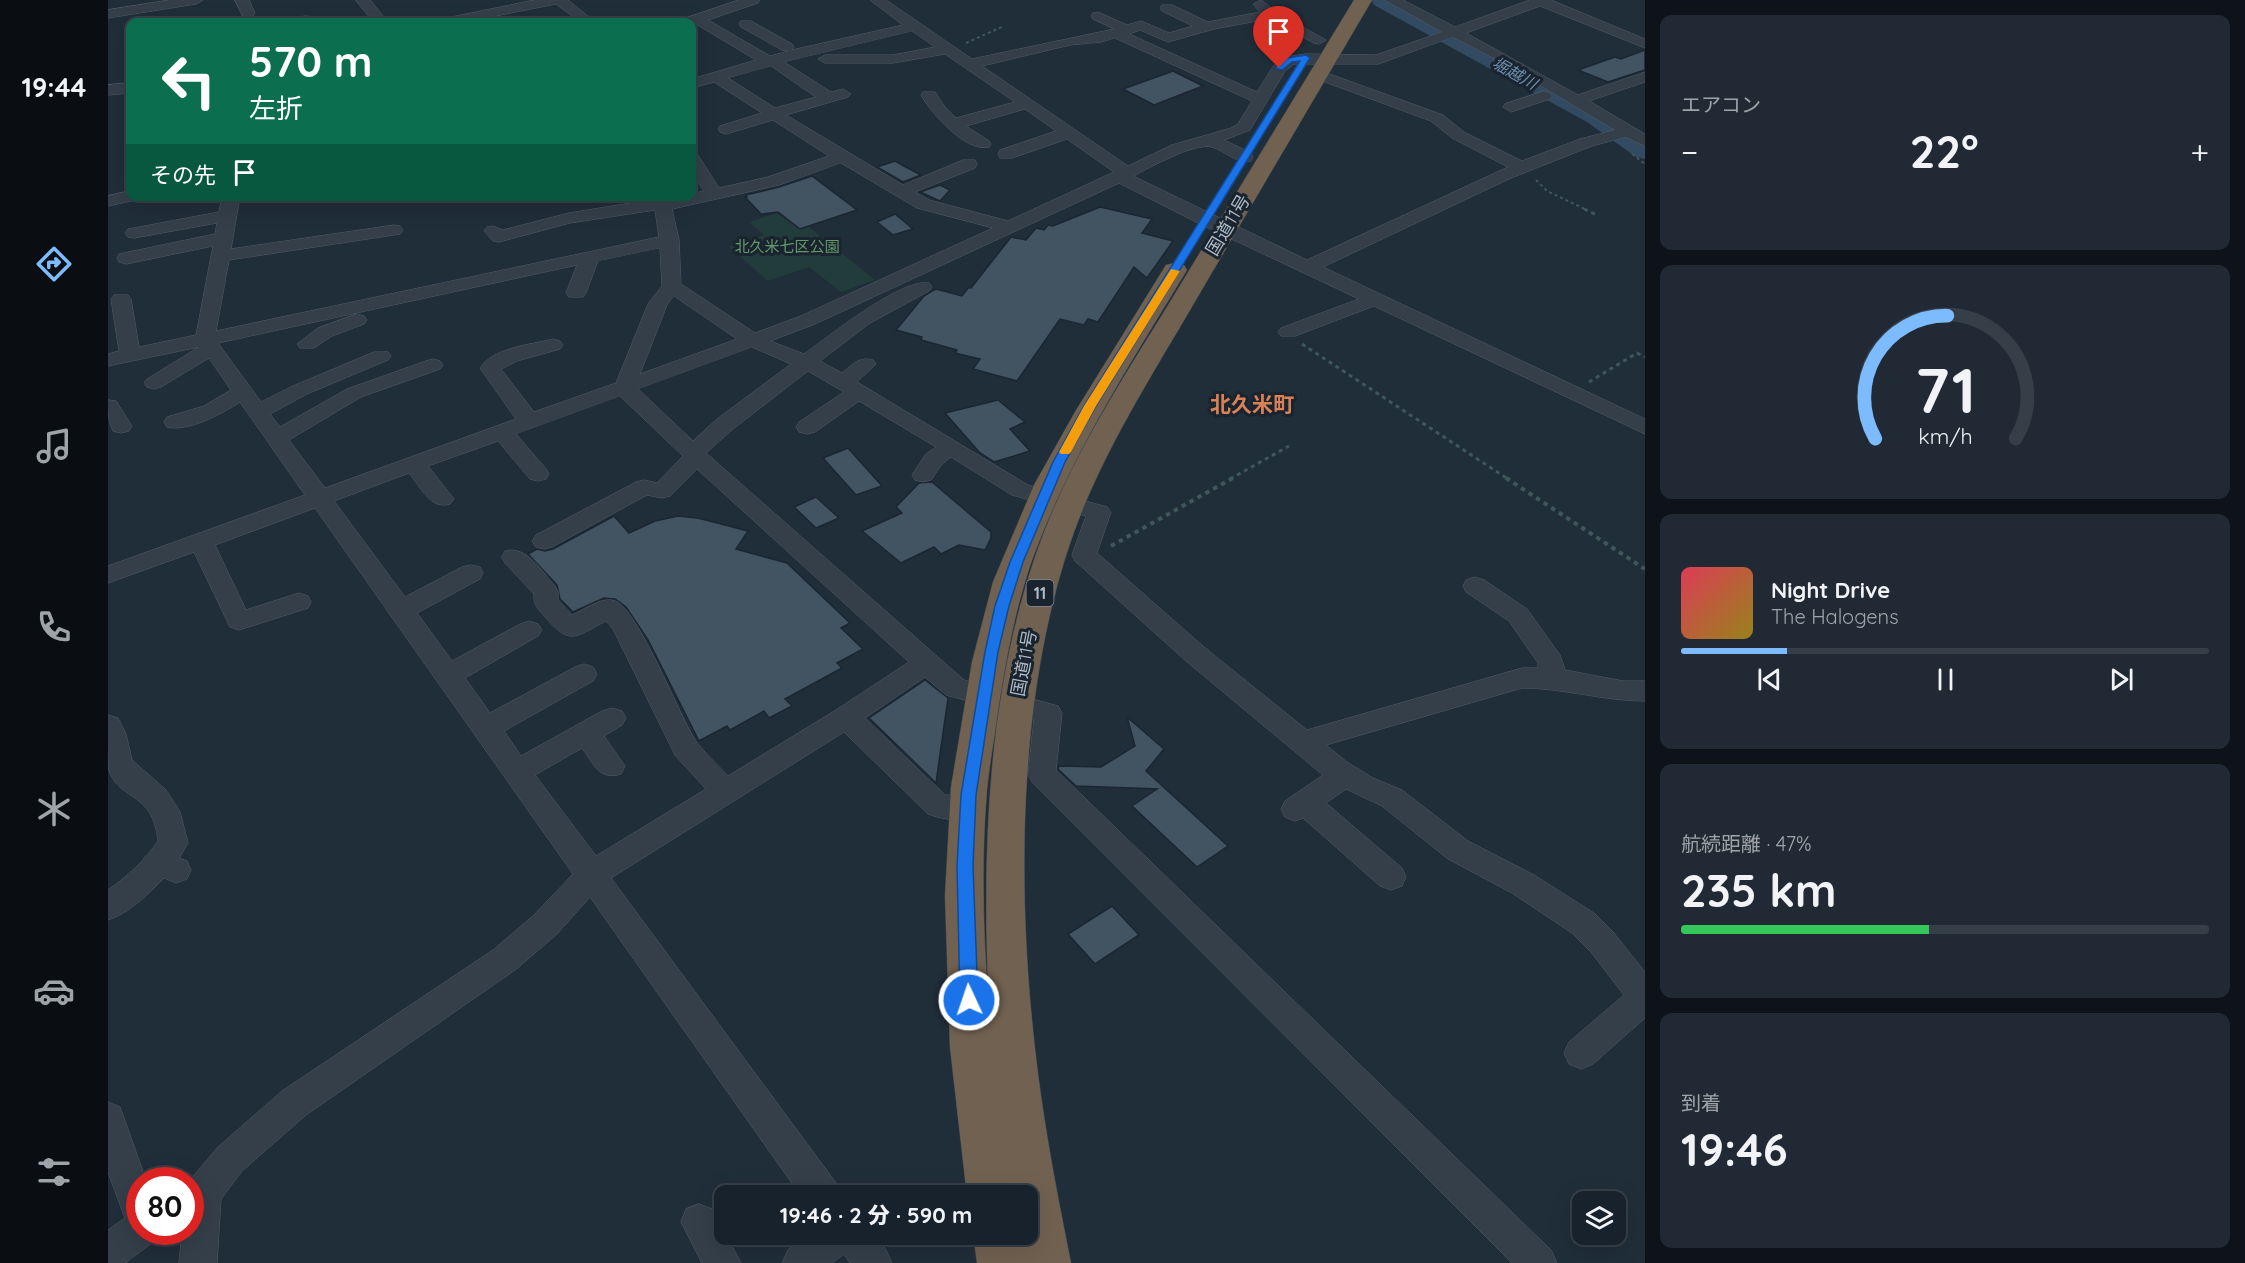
<!DOCTYPE html>
<html lang="ja">
<meta charset="utf-8">
<style>
body{margin:0;font-family:Quicksand,"Noto Sans JP",sans-serif;background:#212a34;color:#f1f3f6;height:100vh;display:flex;flex-direction:column;font-size:22px;white-space:nowrap}
*{box-sizing:border-box;margin:0}
p{font-size:20px;color:#9fa4a9}
.icon{flex:none;width:33px;height:33px;fill:none;stroke:currentColor;stroke-width:2;stroke-linecap:round;stroke-linejoin:round}
.map{position:relative;flex:1;overflow:hidden}
.drawer{display:flex;flex-direction:column;gap:15px;padding:15px;background:#0d1318;width:600px}
.drawer>*{flex:none}
.top-card{position:absolute;left:18px;top:18px;width:570px;height:183px;border-radius:12px;box-shadow:0 6px 24px #0002,0 0 0 2px #363f48;background:#0b6e4f;color:#fff;overflow:hidden}
.fabs{position:absolute;left:1464px;top:1191px;display:grid;gap:12px}
.fabs a{display:grid;place-items:center;width:54px;height:54px;border-radius:12px;background:#18222c;box-shadow:0 6px 24px #0002,0 0 0 2px #363f48;font-size:30px}
.speed{position:absolute;left:18px;top:1167px;display:flex;gap:12px;font-size:30px;font-weight:700;text-align:center}
.speed>*{display:grid;place-content:center;width:78px;height:78px;border-radius:50%;background:#18222c;box-shadow:0 6px 24px #0002,0 0 0 2px #363f48;line-height:1}
.speed .limit{border:9px solid #d22;background:#fff;color:#111}
.pin{position:absolute;display:grid;place-items:center;width:51px;height:51px;color:#fff;margin:-62px -26px;border-radius:50% 50% 50% 0;rotate:-45deg;box-shadow:0 0 6px #0007}
.pin .icon{rotate:45deg}
.me{position:absolute;width:66px;margin:-33px;rotate:357deg;stroke-linejoin:round;filter:drop-shadow(0 0 4px #0008)}
.turn{display:flex;align-items:center;gap:21px;height:126px;padding:0 24px;font-size:27px}
.turn .icon{width:78px;height:78px;stroke-width:2.5}
.turn b{display:block;font-size:42px;line-height:51px}
.then{display:flex;align-items:center;height:57px;padding:0 24px;background:#0003;gap:12px;font-size:22px}
.big{font-size:45px;font-weight:800;line-height:1.1}
.drawer .card{flex:1;display:flex;flex-direction:column;justify-content:center;gap:9px;min-width:0;padding:0 21px;border-radius:12px;background:#212a34}
.drawer .dial{align-items:center;gap:0}
.dial svg{height:156px;overflow:visible;fill:none;stroke:#363f48;stroke-width:7;stroke-linecap:round;text-anchor:middle}
.dial text{fill:#f1f3f6;stroke:none}
.song{display:flex;align-items:center;gap:18px}
.cover{width:72px;height:72px;border-radius:9px;background:linear-gradient(135deg,hsl(350 70% 55%),hsl(50 70% 35%))}
.played{height:6px;border-radius:3px;background:linear-gradient(90deg,#7cbbfd 20%,#363f48 20%)}
.keys{display:flex;justify-content:space-around;direction:ltr}
.heat{display:flex;justify-content:space-between;align-items:center;font-size:33px;direction:ltr}
.charge{height:9px;border-radius:4px;background:linear-gradient(90deg,#34c759 47%,#363f48 0)}
.trip{position:absolute;left:606px;top:1185px;width:324px;height:60px;border-radius:12px;background:#18222c;box-shadow:0 6px 24px #0002,0 0 0 2px #363f48;font-weight:800;line-height:60px;text-align:center}
main{display:flex;flex:1;min-height:0}
.dock{display:flex;flex-direction:column;width:108px;justify-content:space-around;align-items:center;background:#0a0e12;color:#9fa4a9}
.dock .icon{width:42px;height:42px}
.dock .current{color:#7cbbfd}
.dock b{font-size:27px;color:#f1f3f6}
.map>svg:first-child{display:block}
.green{fill:#223b3b}
.lines{fill:none;stroke-linecap:round;stroke-linejoin:round}
.river{fill:#324b63;fill-rule:evenodd}
.building{fill:#425362;stroke:#1b2631;stroke-width:1.5}
.minor-casing{stroke:#515d68;stroke-width:1}
.highway-casing{stroke:#3e4a55;stroke-width:1}
.path-far2{stroke:#3f5758;stroke-width:2;stroke-dasharray:3 3;stroke-linecap:butt}
.path-far1{stroke:#3f5758;stroke-width:3;stroke-dasharray:4 4;stroke-linecap:butt}
.path{stroke:#3f5758;stroke-width:4;stroke-dasharray:4.5 4.5;stroke-linecap:butt}
.minor{fill:#343f4a;fill-rule:evenodd}
.highway{fill:#716150;fill-rule:evenodd}
.route{fill:#1a73e8;stroke:#114b97;stroke-width:1.5}
.slow{fill:#f59e0b}
.labels{text-anchor:middle;stroke-width:6;stroke-linejoin:round;paint-order:stroke}
.far-park-label{font-size:15px;fill:#64996b;stroke:#19242f}
.far-water-label{font-size:16px;font-style:italic;fill:#6d8eac;stroke:#19242f}
.shield{fill:#19242f;stroke:#818d99;stroke-width:1.5}
.shield-label{font-size:16px;font-weight:bold;fill:#aebac7}
.street-label{font-size:18px;fill:#aebac7;stroke:#19242f}
.quarter-label{font-size:21px;font-weight:bold;fill:#d98257;stroke:#19242f}
</style>
<main>
<nav class="dock">
<b>19:44</b>
<svg class="icon current" aria-label="directions" viewBox="0 0 24 24"><path d="M12 3l9 9-9 9-9-9zM9 14v-3h6M13 9l2 2-2 2"/></svg>
<svg class="icon" aria-label="music" viewBox="0 0 24 24"><path d="M9 18V5l10-2v13"/><circle cx="6" cy="18" r="3"/><circle cx="16" cy="16" r="3"/></svg>
<svg class="icon" aria-label="phone" viewBox="0 0 24 24"><path d="M5 4h4l2 5-3 2q2 4 5 5l2-3 5 2v4C11 20 4 13 5 4z"/></svg>
<svg class="icon" aria-label="climate" viewBox="0 0 24 24"><path d="M12 3v18M4 7l16 10M4 17L20 7"/></svg>
<svg class="icon" aria-label="car" viewBox="0 0 24 24"><path d="M5 17H2v-5l4-1 3-4h7l3 4 3 1v5h-3M9 17h6M6 11h13"/><circle cx="7" cy="17" r="2"/><circle cx="17" cy="17" r="2"/></svg>
<svg class="icon" aria-label="filters" viewBox="0 0 24 24"><path d="M4 7h16M4 17h16"/><circle cx="9" cy="7" r="2"/><circle cx="15" cy="17" r="2"/></svg>
</nav>
<div class="map">
<svg width="1537" height="1263" viewBox="0 0 1537 1263">
<rect width="100%" height="100%" fill="#202e3a"/>
<path class="green" d="M669,213L680,221L690,218L767,280L733,292L701,267L660,281L621,247L656,235L641,222Z"/>
<g class="lines">
<path class="river" d="M1263,0H1290L1497,112L1537,139V159L1528,157L1479,122L1266,5Z"/>
</g>
<g class="building">
<path d="M1537,50V70L1500,82L1470,70L1507,57L1513,59Z"/>
<path d="M1065,71L1095,86L1046,105L1015,89Z"/>
<path d="M787,161L794,165L813,175L795,182L769,167Z"/>
<path d="M704,176L749,210L692,229L670,212L653,214L637,197H639L638,195L671,187Z"/>
<path d="M832,185L842,190L832,201L812,192Z"/>
<path d="M992,207L1044,219L1034,233L1065,241L1039,278L1026,267L990,322L980,319L976,325L952,319L909,381L865,369L872,359L847,353L849,350L813,340L814,337L788,330L816,296L824,291L828,289L854,296L861,287L863,288L903,237L918,240L928,228L936,230L940,225L945,226Z"/>
<path d="M787,214L805,229L785,235L769,222Z"/>
<path d="M890,400L917,422L902,429L922,451L886,462L872,453L837,413Z"/>
<path d="M740,448L774,486L748,495L715,458Z"/>
<path d="M824,482L883,532V538L877,550L851,545L833,554L826,547L793,563L754,531L794,513L788,507L811,483Z"/>
<path d="M708,497L731,518L708,528L686,507Z"/>
<path d="M506,516L521,533L547,521L570,516L590,518L640,531L628,549L679,563L742,623L733,628L755,649L729,663L734,668L677,699L684,706L661,718L656,711L622,730L619,726L591,741L540,640L518,607L507,599L496,598L465,612L452,599L449,585L420,554L429,549L437,551L445,549Z"/>
<path d="M817,680L840,698L828,783L761,718Z"/>
<path d="M1019,717L1056,749L1038,771L1120,846L1089,867L1024,806L1049,789L968,786L950,769L951,766L993,767L1027,746Z"/>
<path d="M1004,906L1031,935L987,964L960,934Z"/>
</g>
<g class="lines">
<g class="minor-casing">
<g id="minor">
<path d="M62,0H95L88,4L0,18V10Z"/>
<path d="M127,0H141L147,13L145,16H135Z"/>
<path d="M248,0H262L280,22H266Z"/>
<path d="M427,0H460L487,22H472L448,4L357,22H332L339,18Z"/>
<path d="M631,0H652L650,3L600,20L662,56L681,51L674,50L633,27L631,24L633,21H643L684,44L686,47L684,50L795,25L762,0H778L864,59L1006,29L985,19L983,16L985,13L990,12L1019,25L1033,21L1061,33L1085,26L1054,11L1052,8L1054,5H1064L1100,22L1152,12L1145,4L1153,0L1171,14L1218,40L1211,44L1206,43L1160,19L1106,29L1060,42L1032,30L1021,34L1149,92L1166,65L1177,57L1198,54L1268,55L1334,32L1277,0H1295L1347,27L1422,0H1443L1537,39V48L1432,6L1358,33L1470,95L1537,72V82L1481,101L1537,134V146L1518,137L1484,146L1403,178L1215,267L1537,419V434L1266,306L1187,336H1173L1170,332L1173,328L1251,299L1092,224L1011,183L707,324L662,341L696,354C718,338 795,277 821,283L824,287L821,291L762,323L712,361L734,373C744,365 751,356 765,360L768,364L749,382L920,485L999,507L1003,512L989,553L1096,647L1199,730L1414,668H1430V663L1401,621L1358,592L1355,586L1358,580L1367,577L1376,580L1419,609L1452,655L1457,670L1515,681H1537V701C1495,701 1456,688 1414,688L1218,745L1239,762L1265,778L1294,790L1360,841L1426,875L1486,913L1505,932L1537,972V1018L1485,1064L1473,1069L1461,1064L1456,1053L1461,1042L1516,995L1483,952L1464,933L1404,893L1340,859L1274,806L1238,789L1218,803L1294,868L1298,877L1294,886L1283,890L1272,886L1195,818L1187,821L1177,817L1173,809L1177,801L1215,775L1078,661L967,561L964,555L978,516L904,495L843,457L834,464L823,480L815,482L807,480L804,475L818,454L828,447L751,401L707,432L699,434L691,432L688,427L691,422L736,392L700,371L625,429L598,453L856,680L950,706L954,713L948,770L1443,1250L1449,1263H1404L924,782L920,774L926,719L838,695L817,677L757,718L837,795L860,796L870,800L874,808L870,816C854,822 836,820 820,814L736,732L503,878L728,1183L733,1196H693L482,897L448,935L407,970L198,1115L134,1171L113,1199L109,1263H71L74,1232H82V1180L110,1147L174,1091L385,950L426,915L465,874L207,508L107,545L138,610L191,593L200,596L203,602L200,608L131,630L122,627L86,552L0,583V566L197,495L132,402C114,414 80,432 59,427L56,422L59,417L96,406L123,390L101,358L53,387L46,389L39,387L36,383L39,379L91,347L0,366V354L11,351L3,299L6,295H20L23,299L31,347L88,335L105,246L18,264L11,262L9,258L11,254L107,234L109,223L26,238L20,237L17,233L20,229L26,228L111,212L114,196H132L123,249L286,225L292,226L295,230L292,234L286,235L121,260L108,331L551,237L547,210L462,223L391,242L385,241L376,231L379,227L385,226L395,230L461,213L542,200L541,196H558L559,199L584,196V194L596,191L584,172V154L590,155L611,188L660,177L721,156L665,120L618,134L612,132L610,129L612,126L654,113L606,82L584,88V79L648,60L588,24L584,25V22H573L575,19ZM804,31L827,47L785,55H717L710,59L717,63H785L837,54L907,102L848,118L837,107L827,92H815L813,95C823,113 858,153 881,147L883,144L881,141L858,126L917,109L948,131L892,150L890,154L892,158H904L959,139L1006,172L900,221L821,200L807,192L867,168L869,164L867,160H855L795,185L678,115L740,97L743,94L735,89L723,92L676,62ZM1345,37L1397,64L1507,130L1472,139L1414,161L1356,132L1335,115L1216,72H1206L1203,75L1206,78L1323,121L1344,138L1400,167L1199,260L1025,176C1041,168 1087,142 1104,147C1117,151 1128,164 1143,161L1145,157L1143,153L1116,140L1142,130L1177,71L1186,64H1270ZM1007,38L1144,101L1130,124L1123,128L1064,145L1020,166L874,66L962,45L993,42ZM663,66L708,97L667,108L620,78ZM733,163L809,208L885,228L693,316L647,333L573,284L571,240L564,209L671,185ZM552,248L554,286L540,304L508,383L426,412L393,369L409,361L452,349L455,345L452,341L445,339C422,345 386,347 372,368L408,419L217,488L181,440L253,397L332,369L335,365L332,361L325,359L318,361L239,389L172,427L162,414L199,394L280,360L283,356L280,352H266L185,386L153,402L110,343L469,265L458,293L461,297H475L478,293L490,261ZM566,296L629,339L532,374L559,305ZM644,347L683,364L609,419L585,441L530,389ZM512,396L575,456L549,483L536,480L528,482L428,535L424,541L428,547L436,549L444,547L539,495L554,498L562,496L589,469L801,662L728,710L620,776C609,764 595,752 586,738C570,713 530,609 507,601C494,596 476,610 464,615L450,600V592L447,586C434,572 419,545 397,551L394,557L397,563L426,594C425,605 431,610 438,618C463,647 468,636 498,621L505,629L567,755L598,789L488,856L427,775L474,748C486,764 491,781 513,774L517,766L496,736L514,725L518,718L514,711L504,708L494,711L413,756L396,731L485,681L489,674L485,667L476,664L467,667L382,713L357,678L430,636L434,630L430,624L421,621L412,624L344,661L309,613L372,579L375,573L372,567L363,565L354,567L297,597L226,501L301,473C313,487 322,510 342,504L346,499L320,466L390,441L422,479L430,481L438,479L441,474L438,469L408,434Z"/>
<path d="M198,16L203,17L207,22H193L191,20L193,17Z"/>
<path d="M22,83V93L0,95V85Z"/>
<path d="M1436,91L1442,93L1444,96L1442,99L1403,112L1395,107L1397,104Z"/>
<path d="M22,191V196H30L28,200L0,206V196Z"/>
<path d="M249,314L256,316L259,320L256,324L224,336L206,348H192L189,344L210,328Z"/>
<path d="M0,400L8,401L24,426L21,431L13,433L5,431C0,421 0,411 0,400Z"/>
<path d="M0,715L10,718L18,734L24,760L58,790L72,812L80,843L71,858L79,861L83,870L79,879L68,883L56,878C39,895 23,912 0,920V890C19,877 37,860 50,841C45,791 13,802 1,771C0,759 0,729 0,715Z"/>
<path d="M0,1102L12,1107L38,1180H32V1232H49L45,1242L17,1263H0V1230L17,1218L0,1172Z"/>
<path d="M591,1204L604,1209L633,1263H594L573,1222L578,1209Z"/>
<path d="M701,1234H767L778,1250L784,1263H742L736,1254L724,1263H674L680,1250Z"/>
</g>
</g>
<g class="highway-casing">
<path id="highway" d="M1246,0H1264C1206,99 1147,199 1089,298C1045,374 996,449 966,532C905,702 908,919 933,1096C941,1152 952,1208 963,1263H869L865,1234H920V1196H859L842,1047L837,896L843,787L864,662L885,582L926,485L967,412L1058,265L1067,263L1076,265L1079,270C1022,364 961,458 923,563C906,613 897,665 889,718C886,742 881,766 879,790C873,862 875,936 881,1008C874,859 878,703 926,560C957,467 1011,385 1062,302C1123,201 1185,101 1246,0Z"/>
</g>
<g class="path-far2">
<path d="M858,43L896,26"/>
<path d="M1524,154L1537,164"/>
<path d="M1428,180L1439,191L1479,210"/>
</g>
<g class="path-far1">
<path d="M1476,209L1489,215"/>
<path d="M1194,344L1400,479"/>
<path d="M1481,382L1529,353L1537,357"/>
<path d="M1122,479L1181,446"/>
</g>
<g class="path">
<path d="M1398,478L1537,569"/>
<path d="M1003,546L1125,478"/>
</g>
<use href="#minor" class="minor"/>
<use href="#highway" class="highway"/>
</g>
<path class="route" d="M1198,55L1202,58L988,406L957,462L915,562L901,606L890,652L868,795L865,866L870,1000L867,1006L861,1008L855,1006L852,1000L849,866L853,795L877,652L887,606L902,562L945,462L976,406L1192,61L1184,62L1174,70L1167,68L1179,58Z"/>
<path class="slow" d="M1063,269L1072,271L988,406L963,452L961,454H953L951,452L976,406Z"/>
<g class="labels">
<g class="far-park-label">
<text x="679" y="252">北久米七区公園</text>
</g>
<g class="far-water-label">
<text transform="translate(1407 73) rotate(29)" y="6">堀越川</text>
</g>
<rect class="shield" x="918.5" y="580" width="27" height="26" rx="4.5"/>
<g class="shield-label">
<text x="932" y="599">11</text>
</g>
<g class="street-label">
<text transform="translate(1120 225) rotate(-59)" y="6">国道11号</text>
<text transform="translate(916 663) rotate(-79)" y="6">国道11号</text>
</g>
<g class="quarter-label">
<text x="1144" y="412">北久米町</text>
</g>
</g>
</svg>
<div class="fabs">
<a><svg class="icon" aria-label="layers" viewBox="0 0 24 24"><path d="M12 4l9 5-9 5-9-5zM3 14l9 5 9-5"/></svg></a>
</div>
<div class="speed"><div class="limit">80</div></div>
<div class="pin" style="left:1171px;top:68px;background:#d93025"><svg class="icon" aria-label="arrive" viewBox="0 0 24 24"><path d="M6 21V4h12l-3 4 3 4H6"/></svg></div>
<svg class="me" style="left:861px;top:1000px" viewBox="-20 -20 40 40"><circle r="17" fill="#1a73e8" stroke="#fff" stroke-width="3"/><path d="M0-11L8 9 0 5-8 9z" fill="#fff"/></svg>
<div class="trip">19:46 · 2 分 · 590 m</div>
<div class="top-card">
<div class="turn"><svg class="icon" aria-label="left" viewBox="0 0 24 24"><path d="M17 20v-9H6M10 6l-5 5 5 5"/></svg><div><b>570 m</b>左折</div></div>
<div class="then">その先<svg class="icon" aria-label="arrive" viewBox="0 0 24 24"><path d="M6 21V4h12l-3 4 3 4H6"/></svg></div>
</div>
</div>
<section class="drawer">
<div class="card"><p>エアコン</p>
<div class="heat"><a>−</a><b class="big">22°</b><a>+</a></div>
</div>
<div class="card dial"><svg viewBox="0 0 100 80">
<path d="M14 69A42 42 0 1 1 86 69"/>
<path d="M14 69A42 42 0 0 1 51 6" stroke="#7cbbfd"/>
<text x="50" y="56" font-size="32" font-weight="700">71</text>
<text x="50" y="72" font-size="11">km/h</text>
</svg></div>
<div class="card">
<div class="song"><i class="cover"></i><div><b>Night Drive</b><p>The Halogens</p></div></div>
<div class="played"></div>
<div class="keys"><svg class="icon" aria-label="previous" viewBox="0 0 24 24"><path d="M18 5L8 12l10 7zM5 5v14"/></svg><svg class="icon" aria-label="pause" viewBox="0 0 24 24"><path d="M8 5v14M16 5v14"/></svg><svg class="icon" aria-label="next" viewBox="0 0 24 24"><path d="M6 5l10 7-10 7zM19 5v14"/></svg></div>
</div>
<div class="card"><p>航続距離 · 47%</p><b class="big">235 km</b><div class="charge"></div></div>
<div class="card"><p>到着</p><b class="big">19:46</b></div>
</section>
</main>
